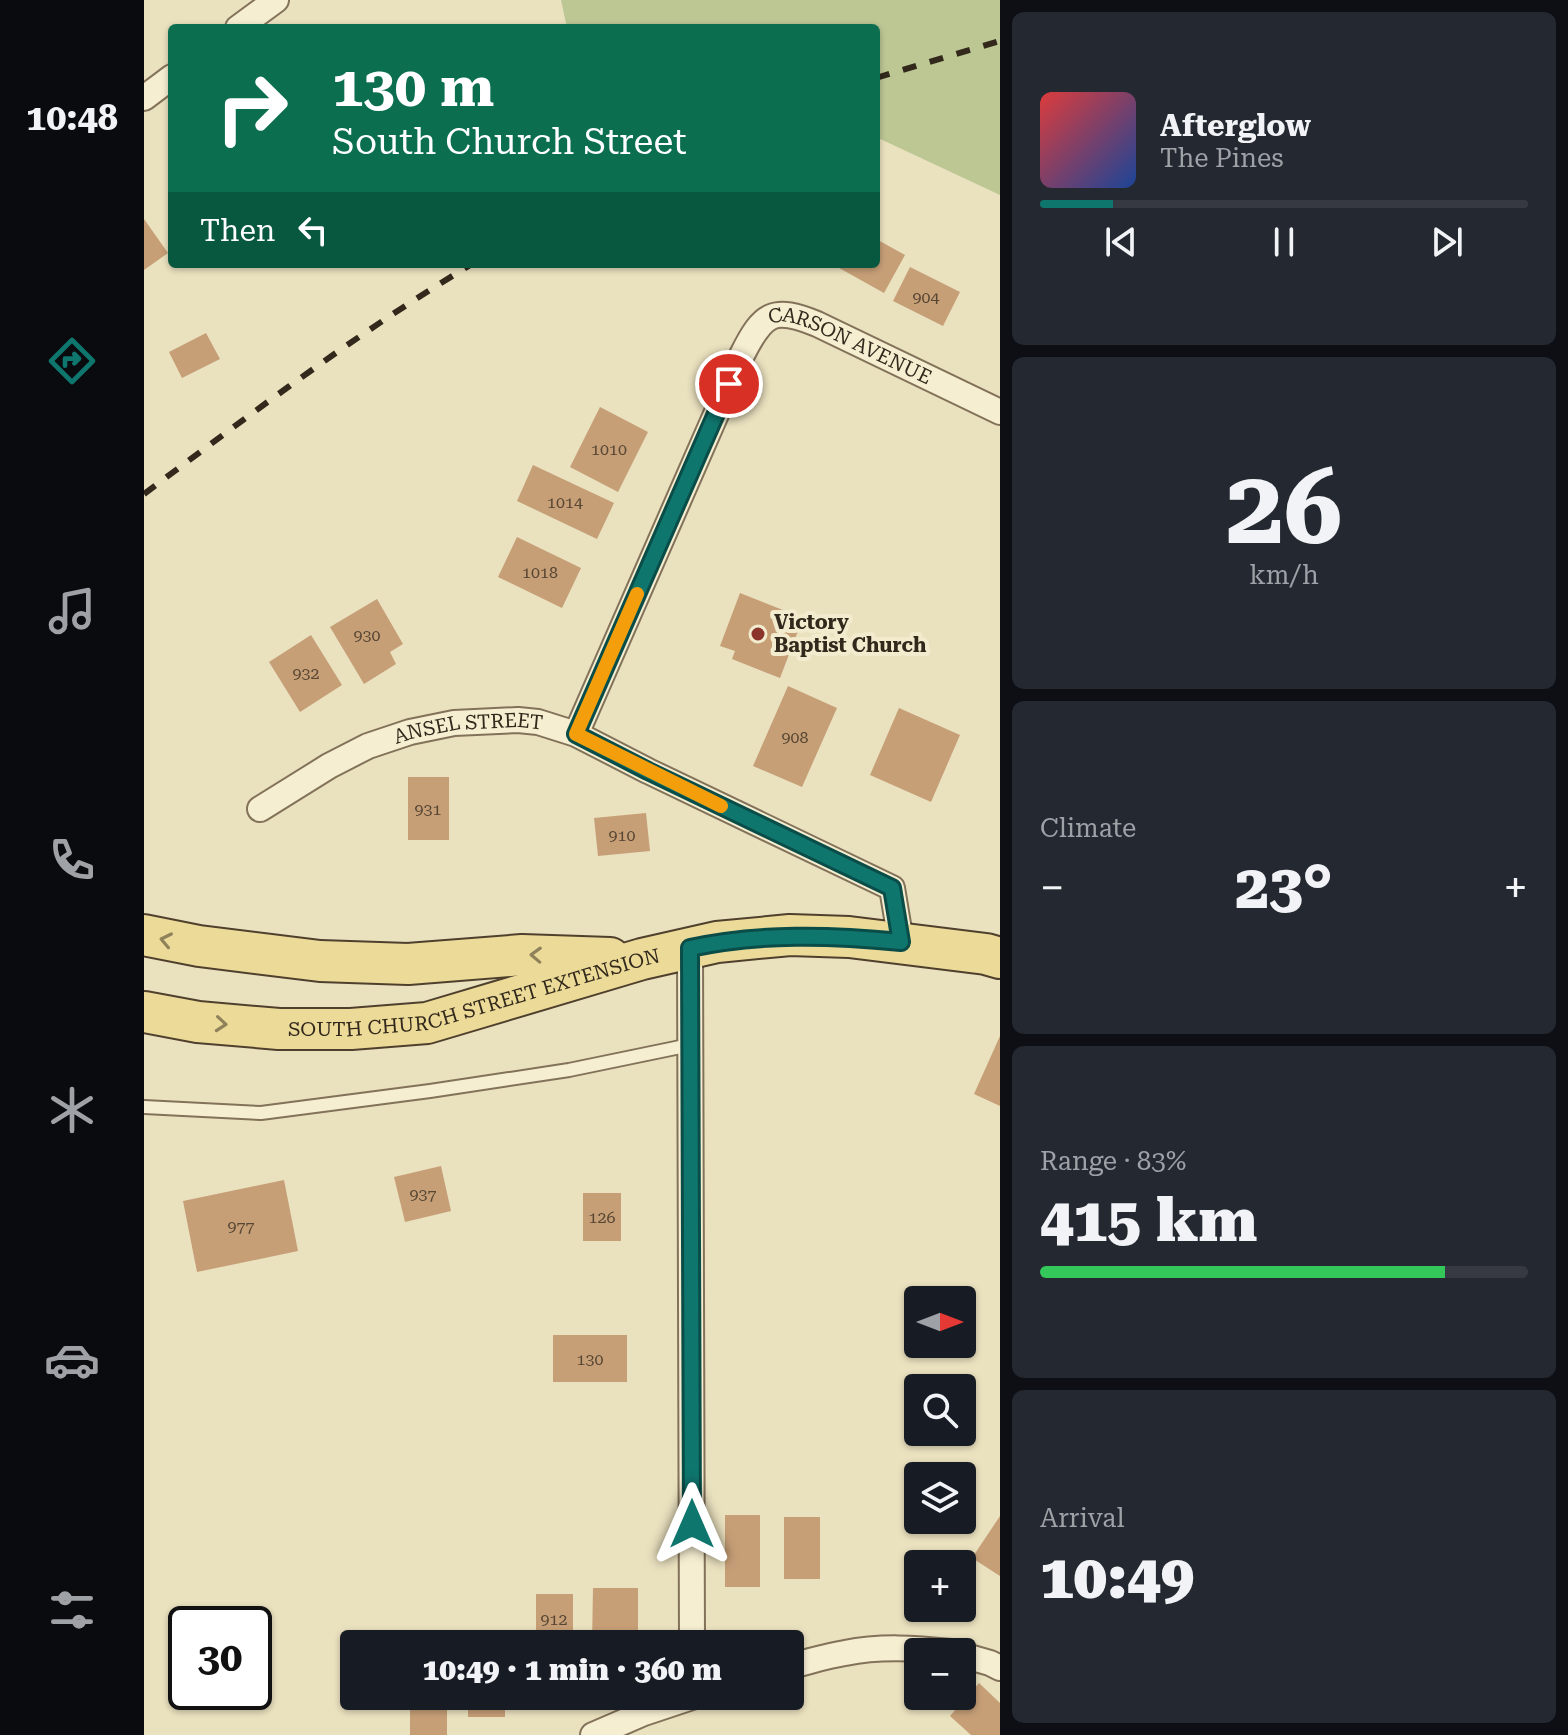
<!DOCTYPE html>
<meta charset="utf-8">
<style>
body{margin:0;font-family:"Roboto Serif",serif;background:#242831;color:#f1f3f6;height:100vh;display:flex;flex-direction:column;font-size:30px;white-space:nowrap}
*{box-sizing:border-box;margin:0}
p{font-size:26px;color:#9ea1a6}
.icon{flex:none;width:44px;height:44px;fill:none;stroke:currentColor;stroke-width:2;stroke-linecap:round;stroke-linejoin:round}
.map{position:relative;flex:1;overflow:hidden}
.drawer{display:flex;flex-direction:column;gap:12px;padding:12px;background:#0d0f14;width:568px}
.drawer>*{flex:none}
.top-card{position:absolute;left:24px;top:24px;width:712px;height:244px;border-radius:8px;box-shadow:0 2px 6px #0004;background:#0b6e4f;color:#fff;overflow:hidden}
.needle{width:52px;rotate:90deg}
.fabs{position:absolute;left:760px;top:1286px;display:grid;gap:16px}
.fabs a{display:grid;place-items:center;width:72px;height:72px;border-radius:8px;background:#171b24;box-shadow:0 2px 6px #0004;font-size:40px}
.speed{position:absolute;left:24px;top:1606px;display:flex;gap:16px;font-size:40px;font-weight:700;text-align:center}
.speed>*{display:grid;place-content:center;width:104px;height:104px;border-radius:50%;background:#171b24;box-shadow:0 2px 6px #0004;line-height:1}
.speed .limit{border:4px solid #111;border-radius:12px;background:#fff;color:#111}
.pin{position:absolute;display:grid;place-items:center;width:68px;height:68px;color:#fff;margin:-34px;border:4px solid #fff;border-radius:50%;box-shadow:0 2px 8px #0007}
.me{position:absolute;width:88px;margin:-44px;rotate:0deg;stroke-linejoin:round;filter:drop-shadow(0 0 6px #0008)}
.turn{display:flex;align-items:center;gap:28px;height:168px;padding:0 32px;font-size:36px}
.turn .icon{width:104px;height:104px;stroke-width:2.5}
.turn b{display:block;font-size:56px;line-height:68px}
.then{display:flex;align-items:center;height:76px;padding:0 32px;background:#0003;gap:16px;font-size:30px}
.big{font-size:60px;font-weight:800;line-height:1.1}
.drawer .card{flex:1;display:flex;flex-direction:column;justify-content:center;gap:12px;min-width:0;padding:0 28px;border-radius:12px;background:#242831}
.drawer .dial{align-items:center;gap:0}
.dial b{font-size:104px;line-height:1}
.song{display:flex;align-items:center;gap:24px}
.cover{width:96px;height:96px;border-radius:12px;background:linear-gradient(135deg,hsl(0 70% 55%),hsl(220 70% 35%))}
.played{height:8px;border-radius:4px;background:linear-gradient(90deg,#0f766e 15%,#363941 15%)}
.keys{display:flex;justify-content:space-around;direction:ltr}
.heat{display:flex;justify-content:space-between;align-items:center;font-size:44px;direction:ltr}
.charge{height:12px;border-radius:6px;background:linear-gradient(90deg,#34c759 83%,#363941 0)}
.trip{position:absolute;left:196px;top:1630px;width:464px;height:80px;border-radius:8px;background:#171b24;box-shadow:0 2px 6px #0004;font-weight:800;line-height:80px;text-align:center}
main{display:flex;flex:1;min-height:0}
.dock{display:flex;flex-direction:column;width:144px;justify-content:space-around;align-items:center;background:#090b0e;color:#9ea1a6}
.dock .icon{width:56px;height:56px}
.dock .on{color:#0f766e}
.dock b{font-size:36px;color:#f1f3f6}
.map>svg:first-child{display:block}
.green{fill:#bcc794}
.building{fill:#c69f77}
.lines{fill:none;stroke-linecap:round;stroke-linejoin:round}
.service-casing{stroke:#827259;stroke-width:16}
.minor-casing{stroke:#827259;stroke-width:28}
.primary-casing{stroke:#4f402d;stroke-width:44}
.service{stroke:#f6eed1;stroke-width:12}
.minor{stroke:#f6eed1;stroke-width:24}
.primary{stroke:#ecda98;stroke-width:40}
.rail{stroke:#32291c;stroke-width:6;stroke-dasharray:14 14;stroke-linecap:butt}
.oneway{stroke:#8f825a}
.route-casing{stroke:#0a4d48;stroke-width:20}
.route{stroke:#0f766e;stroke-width:14}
.slow{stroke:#f59e0b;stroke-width:14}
.poi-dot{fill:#8c352d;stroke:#f2ebce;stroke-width:3}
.labels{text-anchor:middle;stroke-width:8;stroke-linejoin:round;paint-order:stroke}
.number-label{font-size:16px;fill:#574633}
.street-label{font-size:20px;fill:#32291c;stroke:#f2ebce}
.poi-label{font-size:20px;font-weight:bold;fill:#32291c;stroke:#f2ebce;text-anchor:start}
</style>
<main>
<nav class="dock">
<b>10:48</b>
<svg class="icon on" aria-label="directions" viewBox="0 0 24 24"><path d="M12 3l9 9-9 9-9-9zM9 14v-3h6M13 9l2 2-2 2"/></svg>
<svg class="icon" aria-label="music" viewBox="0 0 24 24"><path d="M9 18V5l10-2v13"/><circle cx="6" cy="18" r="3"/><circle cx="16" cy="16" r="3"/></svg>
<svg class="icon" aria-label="phone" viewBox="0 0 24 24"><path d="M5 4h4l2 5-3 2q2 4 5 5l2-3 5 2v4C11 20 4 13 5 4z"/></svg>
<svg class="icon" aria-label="climate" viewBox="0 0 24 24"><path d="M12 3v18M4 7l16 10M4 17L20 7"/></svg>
<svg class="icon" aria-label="car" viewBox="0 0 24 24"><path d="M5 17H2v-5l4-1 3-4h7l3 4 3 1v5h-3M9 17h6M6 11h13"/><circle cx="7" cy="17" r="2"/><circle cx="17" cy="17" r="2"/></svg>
<svg class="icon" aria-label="filters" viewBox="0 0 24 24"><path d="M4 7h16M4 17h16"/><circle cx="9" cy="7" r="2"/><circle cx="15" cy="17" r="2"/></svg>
</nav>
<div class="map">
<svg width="856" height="1735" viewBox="0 0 856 1735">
<rect width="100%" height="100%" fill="#eae1bf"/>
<path class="green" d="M417,0H856V195L732,137V28H423Z"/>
<g class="building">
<path d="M0,219L24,253L0,270Z"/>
<path d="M732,239L761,255L740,293L688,264H732Z"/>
<path d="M766,267L816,292L799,326L749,301Z"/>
<path d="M62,333L76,359L38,378L25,352Z"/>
<path d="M456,407L504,432L474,492L426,467Z"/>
<path d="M389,465L470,503L453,539L373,501Z"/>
<path d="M373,537L437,568L418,608L354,577Z"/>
<path d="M596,593L659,618L636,678L588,659L591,651L576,646Z"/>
<path d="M233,599L259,644L246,652L252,664L220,684L186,627Z"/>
<path d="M167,635L198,685L156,712L125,662Z"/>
<path d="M644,686L693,708L658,787L609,766Z"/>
<path d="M755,708L816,735L787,802L726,775Z"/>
<rect x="264" y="777" width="41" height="63"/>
<path d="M502,813L506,851L454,856L450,818Z"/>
<path d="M856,1036V1106L830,1094Z"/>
<path d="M297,1166L307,1211L261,1222L250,1177Z"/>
<path d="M140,1180L154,1251L53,1272L39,1201Z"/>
<rect x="439" y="1193" width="38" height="48"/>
<rect x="409" y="1335" width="74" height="47"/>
<rect x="581" y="1515" width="35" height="72"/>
<path d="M856,1516V1576L828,1558Z"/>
<rect x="640" y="1517" width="36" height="62"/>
<path d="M449,1588H494V1644H448Z"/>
<rect x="392" y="1594" width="37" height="50"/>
<path d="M835,1683L856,1703V1735H827L806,1716Z"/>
<rect x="266" y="1696" width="37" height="39"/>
<rect x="324" y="1696" width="37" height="21"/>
</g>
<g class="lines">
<g class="service-casing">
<path id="service" d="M0,1107L117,1113L286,1091L425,1070L546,1045"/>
</g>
<g class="minor-casing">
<g id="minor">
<path d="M94,28L132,0"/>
<path d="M0,98L28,77"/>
<path id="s1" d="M432,734L598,355C619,313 629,306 673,324L856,412"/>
<path id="s2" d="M116,809L185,766L224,746L266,732L310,723L374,720L394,722L432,734L504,771L748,888L757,942"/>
<path d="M546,948L548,1644"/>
<path d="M818,1655L846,1663L856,1668"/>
<path d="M646,1666C664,1662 682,1656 701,1653C736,1646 771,1648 807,1652"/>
<path d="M449,1735L500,1713L551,1696"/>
</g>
</g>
<g class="primary-casing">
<g id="primary">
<path d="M0,935L55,946L176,961L264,964L378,955L466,958"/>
<path id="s3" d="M0,1012L54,1022L135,1029H207L283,1023L498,959L573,942L646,935L705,937L842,954L856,958"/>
</g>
</g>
<use href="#service" class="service"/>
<use href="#minor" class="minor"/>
<use href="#primary" class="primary"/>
<g class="rail">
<path d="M732,78L856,41"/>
<path d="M0,494C107,414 213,333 328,264"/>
</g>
</g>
<defs><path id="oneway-chevron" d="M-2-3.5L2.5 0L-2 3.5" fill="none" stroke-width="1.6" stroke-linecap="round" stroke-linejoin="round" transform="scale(2)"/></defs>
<g class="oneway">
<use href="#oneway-chevron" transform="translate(22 940) rotate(-168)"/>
<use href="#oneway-chevron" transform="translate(392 955) rotate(-178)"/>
<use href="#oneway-chevron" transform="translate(77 1024) rotate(5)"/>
</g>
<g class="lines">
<g class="route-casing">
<path id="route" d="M548,1524L546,948C616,933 686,935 757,942L748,888L504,771L432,734L585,384"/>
</g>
<use href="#route" class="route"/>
<path class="slow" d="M493,594L432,734L577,806"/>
</g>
<circle class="poi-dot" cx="614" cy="634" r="8"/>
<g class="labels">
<g class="number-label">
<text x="782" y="303">904</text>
<text x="465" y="455">1010</text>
<text x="421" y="508">1014</text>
<text x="396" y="578">1018</text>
<text x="223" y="641">930</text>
<text x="162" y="679">932</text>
<text x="651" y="743">908</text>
<text x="284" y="815">931</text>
<text x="478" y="841">910</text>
<text x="279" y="1200">937</text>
<text x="458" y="1223">126</text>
<text x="97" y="1232">977</text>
<text x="446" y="1365">130</text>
<text x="410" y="1625">912</text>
</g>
<g class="street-label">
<text dy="7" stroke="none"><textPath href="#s1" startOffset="548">CARSON AVENUE</textPath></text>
<text dy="7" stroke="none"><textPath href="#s2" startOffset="228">ANSEL STREET</textPath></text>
<text dy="7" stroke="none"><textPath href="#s3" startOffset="336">SOUTH CHURCH STREET EXTENSION</textPath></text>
</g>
<g class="poi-label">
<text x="630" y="629">Victory<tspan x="630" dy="23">Baptist Church</tspan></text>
</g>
</g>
</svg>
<div class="fabs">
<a><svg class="needle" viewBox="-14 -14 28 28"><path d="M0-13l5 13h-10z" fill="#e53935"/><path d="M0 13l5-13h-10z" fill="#9ea1a6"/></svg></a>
<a><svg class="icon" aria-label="search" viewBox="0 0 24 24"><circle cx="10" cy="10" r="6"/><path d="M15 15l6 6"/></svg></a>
<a><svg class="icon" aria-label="layers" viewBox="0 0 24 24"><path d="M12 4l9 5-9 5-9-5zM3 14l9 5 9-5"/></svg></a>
<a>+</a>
<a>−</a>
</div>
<div class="speed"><div class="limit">30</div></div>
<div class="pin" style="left:585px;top:384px;background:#d93025"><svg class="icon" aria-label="arrive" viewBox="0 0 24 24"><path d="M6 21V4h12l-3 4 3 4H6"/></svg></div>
<svg class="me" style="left:548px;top:1524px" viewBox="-20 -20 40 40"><path d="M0-17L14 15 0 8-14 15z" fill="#0f766e" stroke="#fff" stroke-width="4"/></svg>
<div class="trip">10:49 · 1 min · 360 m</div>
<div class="top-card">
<div class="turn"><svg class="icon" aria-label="right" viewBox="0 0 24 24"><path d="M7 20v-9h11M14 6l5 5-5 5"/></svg><div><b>130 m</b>South Church Street</div></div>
<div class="then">Then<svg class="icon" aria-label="left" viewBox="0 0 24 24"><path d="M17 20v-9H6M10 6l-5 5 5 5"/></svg></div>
</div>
</div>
<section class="drawer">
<div class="card">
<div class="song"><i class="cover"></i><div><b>Afterglow</b><p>The Pines</p></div></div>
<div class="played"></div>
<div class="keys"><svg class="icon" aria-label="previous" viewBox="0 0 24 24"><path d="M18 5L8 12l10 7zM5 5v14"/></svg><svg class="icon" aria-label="pause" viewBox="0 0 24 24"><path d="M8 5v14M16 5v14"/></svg><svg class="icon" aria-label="next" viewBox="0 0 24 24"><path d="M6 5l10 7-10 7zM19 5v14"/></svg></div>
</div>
<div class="card dial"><b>26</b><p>km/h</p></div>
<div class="card"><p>Climate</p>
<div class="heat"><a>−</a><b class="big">23°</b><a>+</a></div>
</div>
<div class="card"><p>Range · 83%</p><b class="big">415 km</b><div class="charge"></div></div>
<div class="card"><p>Arrival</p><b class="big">10:49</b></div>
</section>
</main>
